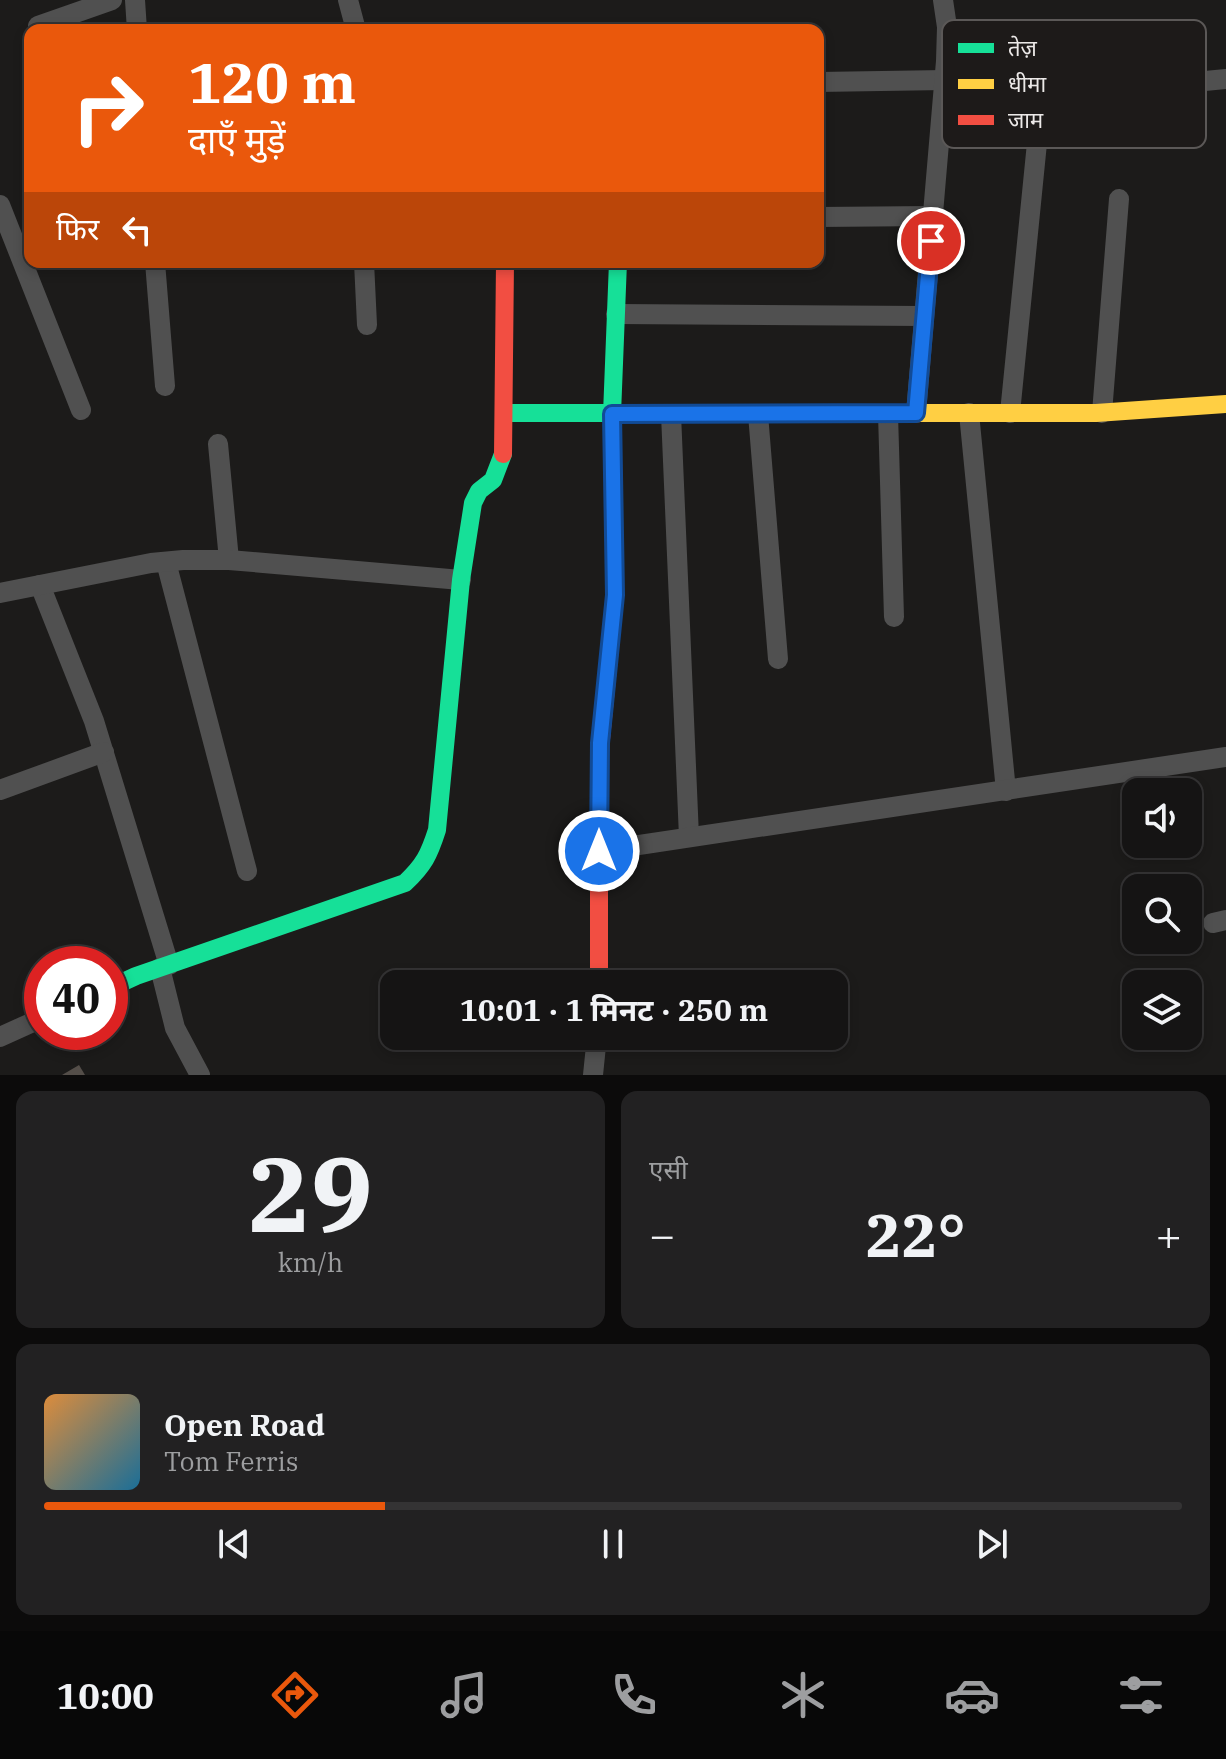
<!DOCTYPE html>
<html lang="hi">
<meta charset="utf-8">
<style>
body{margin:0;font-family:"IBM Plex Serif","Noto Sans Devanagari",serif;background:#222122;color:#f1f3f6;height:100vh;display:flex;flex-direction:column;font-size:30px;white-space:nowrap}
*{box-sizing:border-box;margin:0}
p{font-size:26px;color:#9d9ea0}
.icon{flex:none;width:44px;height:44px;fill:none;stroke:currentColor;stroke-width:2;stroke-linecap:round;stroke-linejoin:round}
.map{position:relative;height:1075px;overflow:hidden}
.drawer{display:flex;flex-direction:column;gap:16px;padding:16px;background:#0c0b0b;flex:1}
.drawer>*{flex:none}
.hud{position:absolute;left:24px;top:24px;width:800px;height:244px;border-radius:16px;box-shadow:0 4px 12px #0003,0 0 0 2px #343334;background:#ea580c;color:#fff;overflow:hidden}
.controls{position:absolute;left:1122px;top:778px;display:grid;gap:16px}
.controls a{display:grid;place-items:center;width:80px;height:80px;border-radius:16px;background:#151414;box-shadow:0 4px 12px #0003,0 0 0 2px #343334;font-size:40px}
.speed{position:absolute;left:24px;top:946px;display:flex;gap:16px;font-size:40px;font-weight:700;text-align:center}
.speed>*{display:grid;place-content:center;width:104px;height:104px;border-radius:50%;background:#151414;box-shadow:0 4px 12px #0003,0 0 0 2px #343334;line-height:1}
.speed .limit{border:12px solid #d22;background:#fff;color:#111}
.pin{position:absolute;display:grid;place-items:center;width:68px;height:68px;color:#fff;margin:-34px;border:4px solid #fff;border-radius:50%;box-shadow:0 2px 8px #0007}
.me{position:absolute;width:88px;margin:-44px;rotate:0deg;stroke-linejoin:round;filter:drop-shadow(0 0 6px #0008)}
.turn{display:flex;align-items:center;gap:28px;height:168px;padding:0 32px;font-size:36px}
.turn .icon{width:104px;height:104px;stroke-width:2.5}
.turn b{display:block;font-size:56px;line-height:68px}
.then{display:flex;align-items:center;height:76px;padding:0 32px;background:#0003;gap:16px;font-size:30px}
.big{font-size:60px;font-weight:700;line-height:1.1}
.drawer .widget{flex:1;display:flex;flex-direction:column;justify-content:center;gap:12px;min-width:0;padding:0 28px;border-radius:16px;background:#222122}
.drawer .dial{align-items:center;gap:0}
.dial b{font-size:104px;line-height:1}
.song{display:flex;align-items:center;gap:24px}
.cover{width:96px;height:96px;border-radius:12px;background:linear-gradient(135deg,hsl(30 70% 55%),hsl(200 70% 35%))}
.played{height:8px;border-radius:4px;background:linear-gradient(90deg,#ea580c 30%,#343334 30%)}
.keys{display:flex;justify-content:space-around;direction:ltr}
.heat{display:flex;justify-content:space-between;align-items:center;font-size:44px;direction:ltr}
.drawer .tiles{flex:1;display:grid;gap:16px;grid-template-columns:1fr 1fr}
.widget:last-child{grid-column:span 2}
.trip{position:absolute;left:380px;top:970px;width:468px;height:80px;border-radius:16px;background:#151414;box-shadow:0 4px 12px #0003,0 0 0 2px #343334;font-weight:700;line-height:80px;text-align:center}
.tab-bar{display:flex;height:128px;justify-content:space-around;align-items:center;background:#080808;color:#9d9ea0}
.tab-bar .icon{width:56px;height:56px}
.tab-bar .active{color:#ea580c}
.tab-bar b{font-size:36px;color:#f1f3f6}
.map>svg:first-child{display:block}
.building{fill:#544e49}
.lines{fill:none;stroke-linecap:round;stroke-linejoin:round}
.street{stroke:#505050;stroke-width:20}
.fast{stroke:#16e098;stroke-width:18}
.slow{stroke:#ffcf43;stroke-width:18}
.jam{stroke:#f24e42;stroke-width:18}
.route-casing{stroke:#114b97;stroke-width:20}
.route{stroke:#1a73e8;stroke-width:14}
.key{fill:#1d1a19;stroke:#5b5857;stroke-width:2}
.key-label{font-size:22px;fill:#ece9e8}
</style>
<div class="map">
<svg width="1226" height="1075" viewBox="0 0 1226 1075">
<rect width="100%" height="100%" fill="#1c1b1a"/>
<path class="building" d="M79,1065L85,1075H62Z"/>
<g class="lines">
<g class="street">
<path d="M135,0L137,30"/>
<path d="M348,0L356,30"/>
<path d="M38,26L112,0"/>
<path d="M818,82L945,80"/>
<path d="M1164,85L1226,79"/>
<path d="M0,205L81,410"/>
<path d="M818,217L933,216"/>
<path d="M155,262L165,386"/>
<path d="M364,262L367,325"/>
<path d="M616,314L924,316"/>
<path d="M916,413L946,61L947,27L943,0"/>
<path d="M969,413L1006,791"/>
<path d="M1010,413L1043,83"/>
<path d="M1102,413L1119,199"/>
<path d="M671,414L689,837"/>
<path d="M758,414L778,659"/>
<path d="M888,414L894,617"/>
<path d="M218,444L229,560"/>
<path d="M166,562L247,871"/>
<path d="M40,585L94,721L169,965"/>
<path d="M0,593L151,563L183,560H229L461,580"/>
<path d="M0,790L104,752"/>
<path d="M599,851L1226,757"/>
<path d="M1213,923L1226,920"/>
<path d="M160,968L175,1028L200,1075"/>
<path d="M0,1037L42,1018"/>
<path d="M593,1075L597,1036"/>
</g>
<g class="fast">
<path d="M504,413H908"/>
<path d="M613,461L612,414L618,262"/>
<path d="M110,988L136,976L405,883C424,865 429,855 437,830L461,580L473,503L479,491L493,480L503,454"/>
</g>
<path class="slow" d="M908,413H1096L1226,404"/>
<g class="jam">
<path d="M503,454L505,262"/>
<path d="M599,984V760L615,595L613,461"/>
</g>
</g>
<g class="lines">
<g class="route-casing">
<path id="route" d="M599,851L600,743L615,595L612,414L916,413L931,241"/>
</g>
<use href="#route" class="route"/>
</g>
<rect x="942" y="20" width="264" height="128" rx="12" class="key"/>
<rect x="958" y="43" width="36" height="10" fill="#16e098"/>
<rect x="958" y="79" width="36" height="10" fill="#ffcf43"/>
<rect x="958" y="115" width="36" height="10" fill="#f24e42"/>
<g class="key-label">
<text x="1008" y="56">तेज़</text>
<text x="1008" y="92">धीमा</text>
<text x="1008" y="128">जाम</text>
</g>
</svg>
<div class="controls">
<a><svg class="icon" aria-label="sound" viewBox="0 0 24 24"><path d="M4 9h4l5-4v14l-5-4H4zM17 9q2 3 0 6"/></svg></a>
<a><svg class="icon" aria-label="search" viewBox="0 0 24 24"><circle cx="10" cy="10" r="6"/><path d="M15 15l6 6"/></svg></a>
<a><svg class="icon" aria-label="layers" viewBox="0 0 24 24"><path d="M12 4l9 5-9 5-9-5zM3 14l9 5 9-5"/></svg></a>
</div>
<div class="speed"><div class="limit">40</div></div>
<div class="pin" style="left:931px;top:241px;background:#d93025"><svg class="icon" aria-label="arrive" viewBox="0 0 24 24"><path d="M6 21V4h12l-3 4 3 4H6"/></svg></div>
<svg class="me" style="left:599px;top:851px" viewBox="-20 -20 40 40"><circle r="17" fill="#1a73e8" stroke="#fff" stroke-width="3"/><path d="M0-11L8 9 0 5-8 9z" fill="#fff"/></svg>
<div class="trip">10:01 · 1 मिनट · 250 m</div>
<div class="hud">
<div class="turn"><svg class="icon" aria-label="right" viewBox="0 0 24 24"><path d="M7 20v-9h11M14 6l5 5-5 5"/></svg><div><b>120 m</b>दाएँ मुड़ें</div></div>
<div class="then">फिर<svg class="icon" aria-label="left" viewBox="0 0 24 24"><path d="M17 20v-9H6M10 6l-5 5 5 5"/></svg></div>
</div>
</div>
<section class="drawer">
<div class="tiles">
<div class="widget dial"><b>29</b><p>km/h</p></div>
<div class="widget"><p>एसी</p>
<div class="heat"><a>−</a><b class="big">22°</b><a>+</a></div>
</div>
<div class="widget">
<div class="song"><i class="cover"></i><div><b>Open Road</b><p>Tom Ferris</p></div></div>
<div class="played"></div>
<div class="keys"><svg class="icon" aria-label="previous" viewBox="0 0 24 24"><path d="M18 5L8 12l10 7zM5 5v14"/></svg><svg class="icon" aria-label="pause" viewBox="0 0 24 24"><path d="M8 5v14M16 5v14"/></svg><svg class="icon" aria-label="next" viewBox="0 0 24 24"><path d="M6 5l10 7-10 7zM19 5v14"/></svg></div>
</div>
</div>
</section>
<nav class="tab-bar">
<b>10:00</b>
<svg class="icon active" aria-label="directions" viewBox="0 0 24 24"><path d="M12 3l9 9-9 9-9-9zM9 14v-3h6M13 9l2 2-2 2"/></svg>
<svg class="icon" aria-label="music" viewBox="0 0 24 24"><path d="M9 18V5l10-2v13"/><circle cx="6" cy="18" r="3"/><circle cx="16" cy="16" r="3"/></svg>
<svg class="icon" aria-label="phone" viewBox="0 0 24 24"><path d="M5 4h4l2 5-3 2q2 4 5 5l2-3 5 2v4C11 20 4 13 5 4z"/></svg>
<svg class="icon" aria-label="climate" viewBox="0 0 24 24"><path d="M12 3v18M4 7l16 10M4 17L20 7"/></svg>
<svg class="icon" aria-label="car" viewBox="0 0 24 24"><path d="M5 17H2v-5l4-1 3-4h7l3 4 3 1v5h-3M9 17h6M6 11h13"/><circle cx="7" cy="17" r="2"/><circle cx="17" cy="17" r="2"/></svg>
<svg class="icon" aria-label="filters" viewBox="0 0 24 24"><path d="M4 7h16M4 17h16"/><circle cx="9" cy="7" r="2"/><circle cx="15" cy="17" r="2"/></svg>
</nav>
